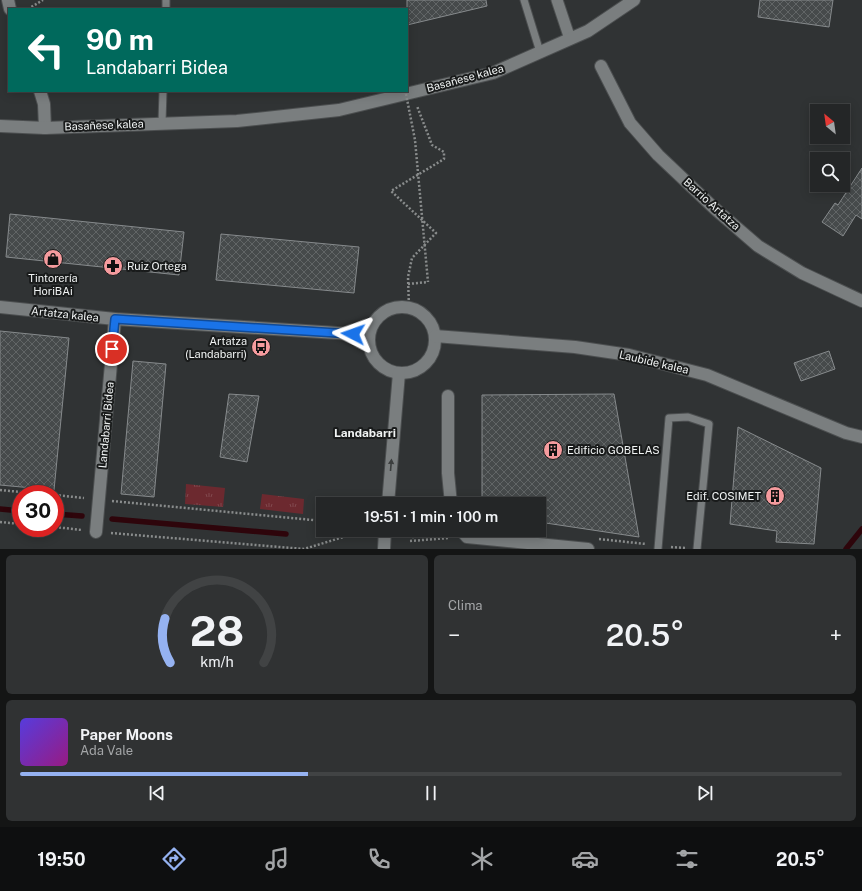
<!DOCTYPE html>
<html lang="es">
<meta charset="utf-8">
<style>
body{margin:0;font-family:"Public Sans",sans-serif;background:#303233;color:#f1f3f6;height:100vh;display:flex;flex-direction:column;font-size:15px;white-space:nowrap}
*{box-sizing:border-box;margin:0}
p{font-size:13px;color:#a3a5a7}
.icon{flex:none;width:22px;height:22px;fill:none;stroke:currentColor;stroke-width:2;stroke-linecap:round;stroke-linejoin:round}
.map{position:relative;height:549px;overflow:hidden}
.drawer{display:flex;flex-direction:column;gap:6px;padding:6px;background:#141515;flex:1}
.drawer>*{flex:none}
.top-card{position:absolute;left:8px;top:8px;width:400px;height:84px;border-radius:0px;box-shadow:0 2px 10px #0003,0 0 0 1px #414344;background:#00695c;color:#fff;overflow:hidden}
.needle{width:26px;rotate:331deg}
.controls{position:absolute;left:810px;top:104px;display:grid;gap:8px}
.controls a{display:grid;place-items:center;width:40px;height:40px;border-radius:0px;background:#242627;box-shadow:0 2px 10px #0003,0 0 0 1px #414344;font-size:20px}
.speed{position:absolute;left:12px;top:485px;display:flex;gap:8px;font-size:20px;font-weight:700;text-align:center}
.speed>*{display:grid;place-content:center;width:52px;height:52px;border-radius:50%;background:#242627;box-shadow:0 2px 10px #0003,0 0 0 1px #414344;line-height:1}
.speed .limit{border:6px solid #d22;background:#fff;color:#111}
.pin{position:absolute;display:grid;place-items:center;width:34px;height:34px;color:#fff;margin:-17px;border:2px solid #fff;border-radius:50%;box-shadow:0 1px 4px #0007}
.me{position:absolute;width:44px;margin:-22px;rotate:274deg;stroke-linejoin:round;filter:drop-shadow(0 0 3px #0008)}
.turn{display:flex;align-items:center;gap:14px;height:84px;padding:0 12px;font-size:18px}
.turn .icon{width:52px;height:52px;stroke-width:2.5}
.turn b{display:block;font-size:28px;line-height:34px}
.big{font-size:30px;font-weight:600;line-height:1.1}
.drawer .tile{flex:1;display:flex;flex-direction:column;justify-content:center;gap:6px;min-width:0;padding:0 14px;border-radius:6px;background:#303233}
.drawer .dial{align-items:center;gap:0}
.dial svg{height:104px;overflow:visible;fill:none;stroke:#414344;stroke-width:7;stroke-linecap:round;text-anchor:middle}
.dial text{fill:#f1f3f6;stroke:none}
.song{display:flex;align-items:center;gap:12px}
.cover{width:48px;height:48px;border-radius:6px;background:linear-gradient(135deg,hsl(250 70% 55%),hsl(310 70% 35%))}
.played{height:4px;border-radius:2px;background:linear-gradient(90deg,#95b2f1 35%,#414344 35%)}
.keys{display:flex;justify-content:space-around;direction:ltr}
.heat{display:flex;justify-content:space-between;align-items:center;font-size:22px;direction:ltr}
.drawer .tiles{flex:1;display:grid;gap:6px;grid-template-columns:1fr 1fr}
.tile:last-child{grid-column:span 2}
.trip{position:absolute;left:316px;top:497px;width:230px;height:40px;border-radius:0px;background:#242627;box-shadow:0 2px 10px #0003,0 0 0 1px #414344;font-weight:600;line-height:40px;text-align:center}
.tab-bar{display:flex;height:64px;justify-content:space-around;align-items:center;background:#0e0f10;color:#a3a5a7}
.tab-bar .icon{width:28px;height:28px}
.tab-bar .current{color:#95b2f1}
.tab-bar b{font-size:18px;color:#f1f3f6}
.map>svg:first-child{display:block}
.grass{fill:url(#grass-tufts)}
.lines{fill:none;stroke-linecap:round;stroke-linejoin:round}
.stream{stroke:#2e050b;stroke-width:5.5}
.building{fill:url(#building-cross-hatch);stroke:#868a8c}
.service-casing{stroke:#4c4f50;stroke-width:9}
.pedestrian-casing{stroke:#4c4f50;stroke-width:13}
.minor-casing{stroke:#4c4f50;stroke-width:14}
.path{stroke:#898c8c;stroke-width:2.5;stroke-dasharray:2 2;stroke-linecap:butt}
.service{stroke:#7a7e7f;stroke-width:7}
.pedestrian{stroke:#7a7e7f;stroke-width:11}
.minor{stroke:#7a7e7f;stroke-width:12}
.path-bridge{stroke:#898c8c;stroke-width:2.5;stroke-dasharray:2 2;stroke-linecap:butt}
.oneway{fill:#3b3e3e}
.route-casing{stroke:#114b97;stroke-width:10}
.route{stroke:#1a73e8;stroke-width:7}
.labels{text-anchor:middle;stroke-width:4;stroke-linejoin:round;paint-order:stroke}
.street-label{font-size:11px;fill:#f1f4f4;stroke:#191b1b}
.poi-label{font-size:11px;fill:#f1f4f4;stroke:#191b1b;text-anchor:start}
.neighbourhood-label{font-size:12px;font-weight:bold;fill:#f1f4f4;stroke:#191b1b}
</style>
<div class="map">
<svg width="862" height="549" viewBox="0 0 862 549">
<defs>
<pattern id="grass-tufts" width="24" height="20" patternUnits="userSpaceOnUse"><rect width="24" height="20" fill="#6c292f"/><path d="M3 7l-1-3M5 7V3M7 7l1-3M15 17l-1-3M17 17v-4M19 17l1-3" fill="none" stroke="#81494e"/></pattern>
<pattern id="building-cross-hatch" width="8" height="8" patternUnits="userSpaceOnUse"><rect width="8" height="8" fill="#464a4b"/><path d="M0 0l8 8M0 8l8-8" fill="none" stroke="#616566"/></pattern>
</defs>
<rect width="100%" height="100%" fill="#303334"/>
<g class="grass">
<path d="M186,484L225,488L223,507L185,504Z"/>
<path d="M262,494L304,499L303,514L260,509Z"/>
</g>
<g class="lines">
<g class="stream">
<path d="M0,509L21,511"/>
<path d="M55,514L82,516"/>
<path d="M112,519L286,534"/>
<path d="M846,549L862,529"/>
</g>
</g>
<g class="building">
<path d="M407,0H486L487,6L407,25Z"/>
<path d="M760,0H833L829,27L758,17Z"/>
<path d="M862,168V219L856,215L843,236L822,222L835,203L838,205Z"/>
<path d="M10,214L184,232L179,275L6,257Z"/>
<path d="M221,234L359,247L354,293L216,280Z"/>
<path d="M0,331L69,338L54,490L0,485Z"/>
<path d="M829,351L835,369L801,381L794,363Z"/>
<path d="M133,361L166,364L154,497L121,494Z"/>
<path d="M229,394L259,396L247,462L220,457Z"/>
<path d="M614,394L639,537L539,522V504H482V395Z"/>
<path d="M738,427L821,468L814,544L776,542L777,531L730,524Z"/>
</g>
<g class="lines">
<g class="service-casing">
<g id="service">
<path d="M524,0L540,52"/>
<path d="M166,9V0"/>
<path d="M162,122L163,91"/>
<path d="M658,549L669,418L688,417L709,424L697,549"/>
</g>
</g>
<g class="pedestrian-casing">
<path id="pedestrian" d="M557,0L570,39"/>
</g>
<g class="minor-casing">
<g id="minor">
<path d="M8,0L10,9"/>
<path d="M601,66L630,123L658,155L714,208L758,246L802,273L862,301"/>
<path d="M40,91L44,104L45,128"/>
<path d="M0,126L45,128L237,121L339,110L493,73L588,31L634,0"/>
<circle cx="402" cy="340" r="33"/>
<path d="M0,307L115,319L369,335"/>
<path d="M435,336L575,347L629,355L707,375L846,433L862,437"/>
<path d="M448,396V473L451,504"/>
<path d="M388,504L399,373"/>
<path d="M461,530L467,537L588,549"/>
<path d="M96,532L115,319"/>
<path d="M384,549L385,530"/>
</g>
</g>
<g class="path">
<path d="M28,9L43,0"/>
<path d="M408,284L428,282"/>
<path d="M409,308L408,277L412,258L436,233L391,191L444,159V152L432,145L417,106"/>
<path d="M0,490L41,494"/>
<path d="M55,495L84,498"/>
<path d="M112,501L323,521"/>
<path d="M0,522L21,524"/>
<path d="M55,527L82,530"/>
<path d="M111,533L304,549L350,535"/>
<path d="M412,537L447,535"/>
<path d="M599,539L646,544"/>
<path d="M410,541L449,538"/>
<path d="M671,547L686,548"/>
</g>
<use href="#service" class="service"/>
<use href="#pedestrian" class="pedestrian"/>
<use href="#minor" class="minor"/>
<path class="path-bridge" d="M406,94L415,140L428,282"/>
</g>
<defs><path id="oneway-solid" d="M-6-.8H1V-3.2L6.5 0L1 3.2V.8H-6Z"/></defs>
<use class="oneway" href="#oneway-solid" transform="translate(391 465) rotate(-85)"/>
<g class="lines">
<g class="route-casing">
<path id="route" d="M112,349L115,319L353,334"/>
</g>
<use href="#route" class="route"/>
</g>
<defs>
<g id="shop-disc" transform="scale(1)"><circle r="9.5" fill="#f59b9e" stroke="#191b1b"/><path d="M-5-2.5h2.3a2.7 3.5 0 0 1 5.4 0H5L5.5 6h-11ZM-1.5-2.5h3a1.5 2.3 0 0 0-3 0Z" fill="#111"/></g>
<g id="pharmacy-disc" transform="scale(1)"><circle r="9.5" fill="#f59b9e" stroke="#191b1b"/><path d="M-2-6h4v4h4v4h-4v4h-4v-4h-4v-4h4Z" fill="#111"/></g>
<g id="bus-disc" transform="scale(1)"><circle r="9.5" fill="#f59b9e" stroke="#191b1b"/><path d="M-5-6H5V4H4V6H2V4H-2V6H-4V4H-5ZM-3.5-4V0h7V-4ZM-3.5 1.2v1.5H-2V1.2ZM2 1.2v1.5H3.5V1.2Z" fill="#111"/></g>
<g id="building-disc" transform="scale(1)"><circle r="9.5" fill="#f59b9e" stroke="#191b1b"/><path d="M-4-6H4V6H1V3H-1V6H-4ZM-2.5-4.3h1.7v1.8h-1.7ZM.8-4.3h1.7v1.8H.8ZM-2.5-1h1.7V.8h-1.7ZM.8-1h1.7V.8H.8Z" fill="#111"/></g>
</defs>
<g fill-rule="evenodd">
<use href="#shop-disc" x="53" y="259"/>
<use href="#pharmacy-disc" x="113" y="266"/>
<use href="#bus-disc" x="261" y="347"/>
<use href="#building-disc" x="553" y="450"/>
<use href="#building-disc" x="775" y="496"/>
</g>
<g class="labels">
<g class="street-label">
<text transform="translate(465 78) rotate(-15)" y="4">Basañese kalea</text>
<text transform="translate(104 125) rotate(-2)" y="4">Basañese kalea</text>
<text transform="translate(712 204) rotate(42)" y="4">Barrio Artatza</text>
<text transform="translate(65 314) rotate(6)" y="4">Artatza kalea</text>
<text transform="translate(654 362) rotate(13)" y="4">Laubide kalea</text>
<text transform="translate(106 425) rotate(-85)" y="4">Landabarri Bidea</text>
</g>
<g class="poi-label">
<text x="127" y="270">Ruiz Ortega</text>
<text x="53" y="282" text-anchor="middle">Tintorería<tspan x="53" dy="13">HoriBAi</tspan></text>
<text x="247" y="345" text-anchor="end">Artatza<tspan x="247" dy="13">(Landabarri)</tspan></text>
<text x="567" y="454">Edificio GOBELAS</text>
<text x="761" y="500" text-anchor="end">Edif. COSIMET</text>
</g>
<g class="neighbourhood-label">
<text x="365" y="437">Landabarri</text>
</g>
</g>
</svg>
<div class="controls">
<a><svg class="needle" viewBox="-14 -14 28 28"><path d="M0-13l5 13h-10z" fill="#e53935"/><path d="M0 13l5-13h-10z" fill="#a3a5a7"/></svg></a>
<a><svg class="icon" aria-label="search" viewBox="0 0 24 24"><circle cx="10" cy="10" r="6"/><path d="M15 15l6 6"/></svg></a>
</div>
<div class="speed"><div class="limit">30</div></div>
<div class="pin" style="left:112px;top:349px;background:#d93025"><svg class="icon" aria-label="arrive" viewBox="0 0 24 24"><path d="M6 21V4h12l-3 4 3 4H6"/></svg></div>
<svg class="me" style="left:353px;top:334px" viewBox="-20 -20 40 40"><path d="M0-17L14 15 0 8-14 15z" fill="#1a73e8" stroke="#fff" stroke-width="4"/></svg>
<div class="trip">19:51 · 1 min · 100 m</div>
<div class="top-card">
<div class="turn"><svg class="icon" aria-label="left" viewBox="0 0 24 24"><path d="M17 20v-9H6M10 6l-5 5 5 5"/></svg><div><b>90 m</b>Landabarri Bidea</div></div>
</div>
</div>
<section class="drawer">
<div class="tiles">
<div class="tile dial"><svg viewBox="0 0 100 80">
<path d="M14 69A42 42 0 1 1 86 69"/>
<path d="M14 69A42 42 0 0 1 10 35" stroke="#95b2f1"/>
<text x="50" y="56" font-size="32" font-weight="700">28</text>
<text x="50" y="72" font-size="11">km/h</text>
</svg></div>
<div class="tile"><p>Clima</p>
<div class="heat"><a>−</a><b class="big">20.5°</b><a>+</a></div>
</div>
<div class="tile">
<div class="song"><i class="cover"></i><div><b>Paper Moons</b><p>Ada Vale</p></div></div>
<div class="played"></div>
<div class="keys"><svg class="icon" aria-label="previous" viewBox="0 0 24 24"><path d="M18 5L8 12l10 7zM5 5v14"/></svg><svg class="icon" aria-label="pause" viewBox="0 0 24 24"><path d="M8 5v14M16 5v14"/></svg><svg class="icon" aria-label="next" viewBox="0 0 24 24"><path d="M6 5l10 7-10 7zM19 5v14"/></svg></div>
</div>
</div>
</section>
<nav class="tab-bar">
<b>19:50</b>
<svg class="icon current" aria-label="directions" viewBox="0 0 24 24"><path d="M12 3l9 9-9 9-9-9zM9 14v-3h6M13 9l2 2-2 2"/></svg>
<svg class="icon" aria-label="music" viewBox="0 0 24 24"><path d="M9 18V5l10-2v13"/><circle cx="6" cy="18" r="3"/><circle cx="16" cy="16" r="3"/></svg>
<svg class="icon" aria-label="phone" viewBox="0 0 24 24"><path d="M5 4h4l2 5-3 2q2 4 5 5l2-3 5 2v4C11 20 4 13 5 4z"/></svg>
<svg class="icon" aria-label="climate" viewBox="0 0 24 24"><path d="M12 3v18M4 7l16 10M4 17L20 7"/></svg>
<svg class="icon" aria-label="car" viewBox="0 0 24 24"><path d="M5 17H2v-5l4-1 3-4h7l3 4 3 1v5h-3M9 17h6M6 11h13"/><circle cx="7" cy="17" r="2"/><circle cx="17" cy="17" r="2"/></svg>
<svg class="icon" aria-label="filters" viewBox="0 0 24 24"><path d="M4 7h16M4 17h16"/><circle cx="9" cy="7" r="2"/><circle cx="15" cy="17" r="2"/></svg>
<b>20.5°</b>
</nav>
